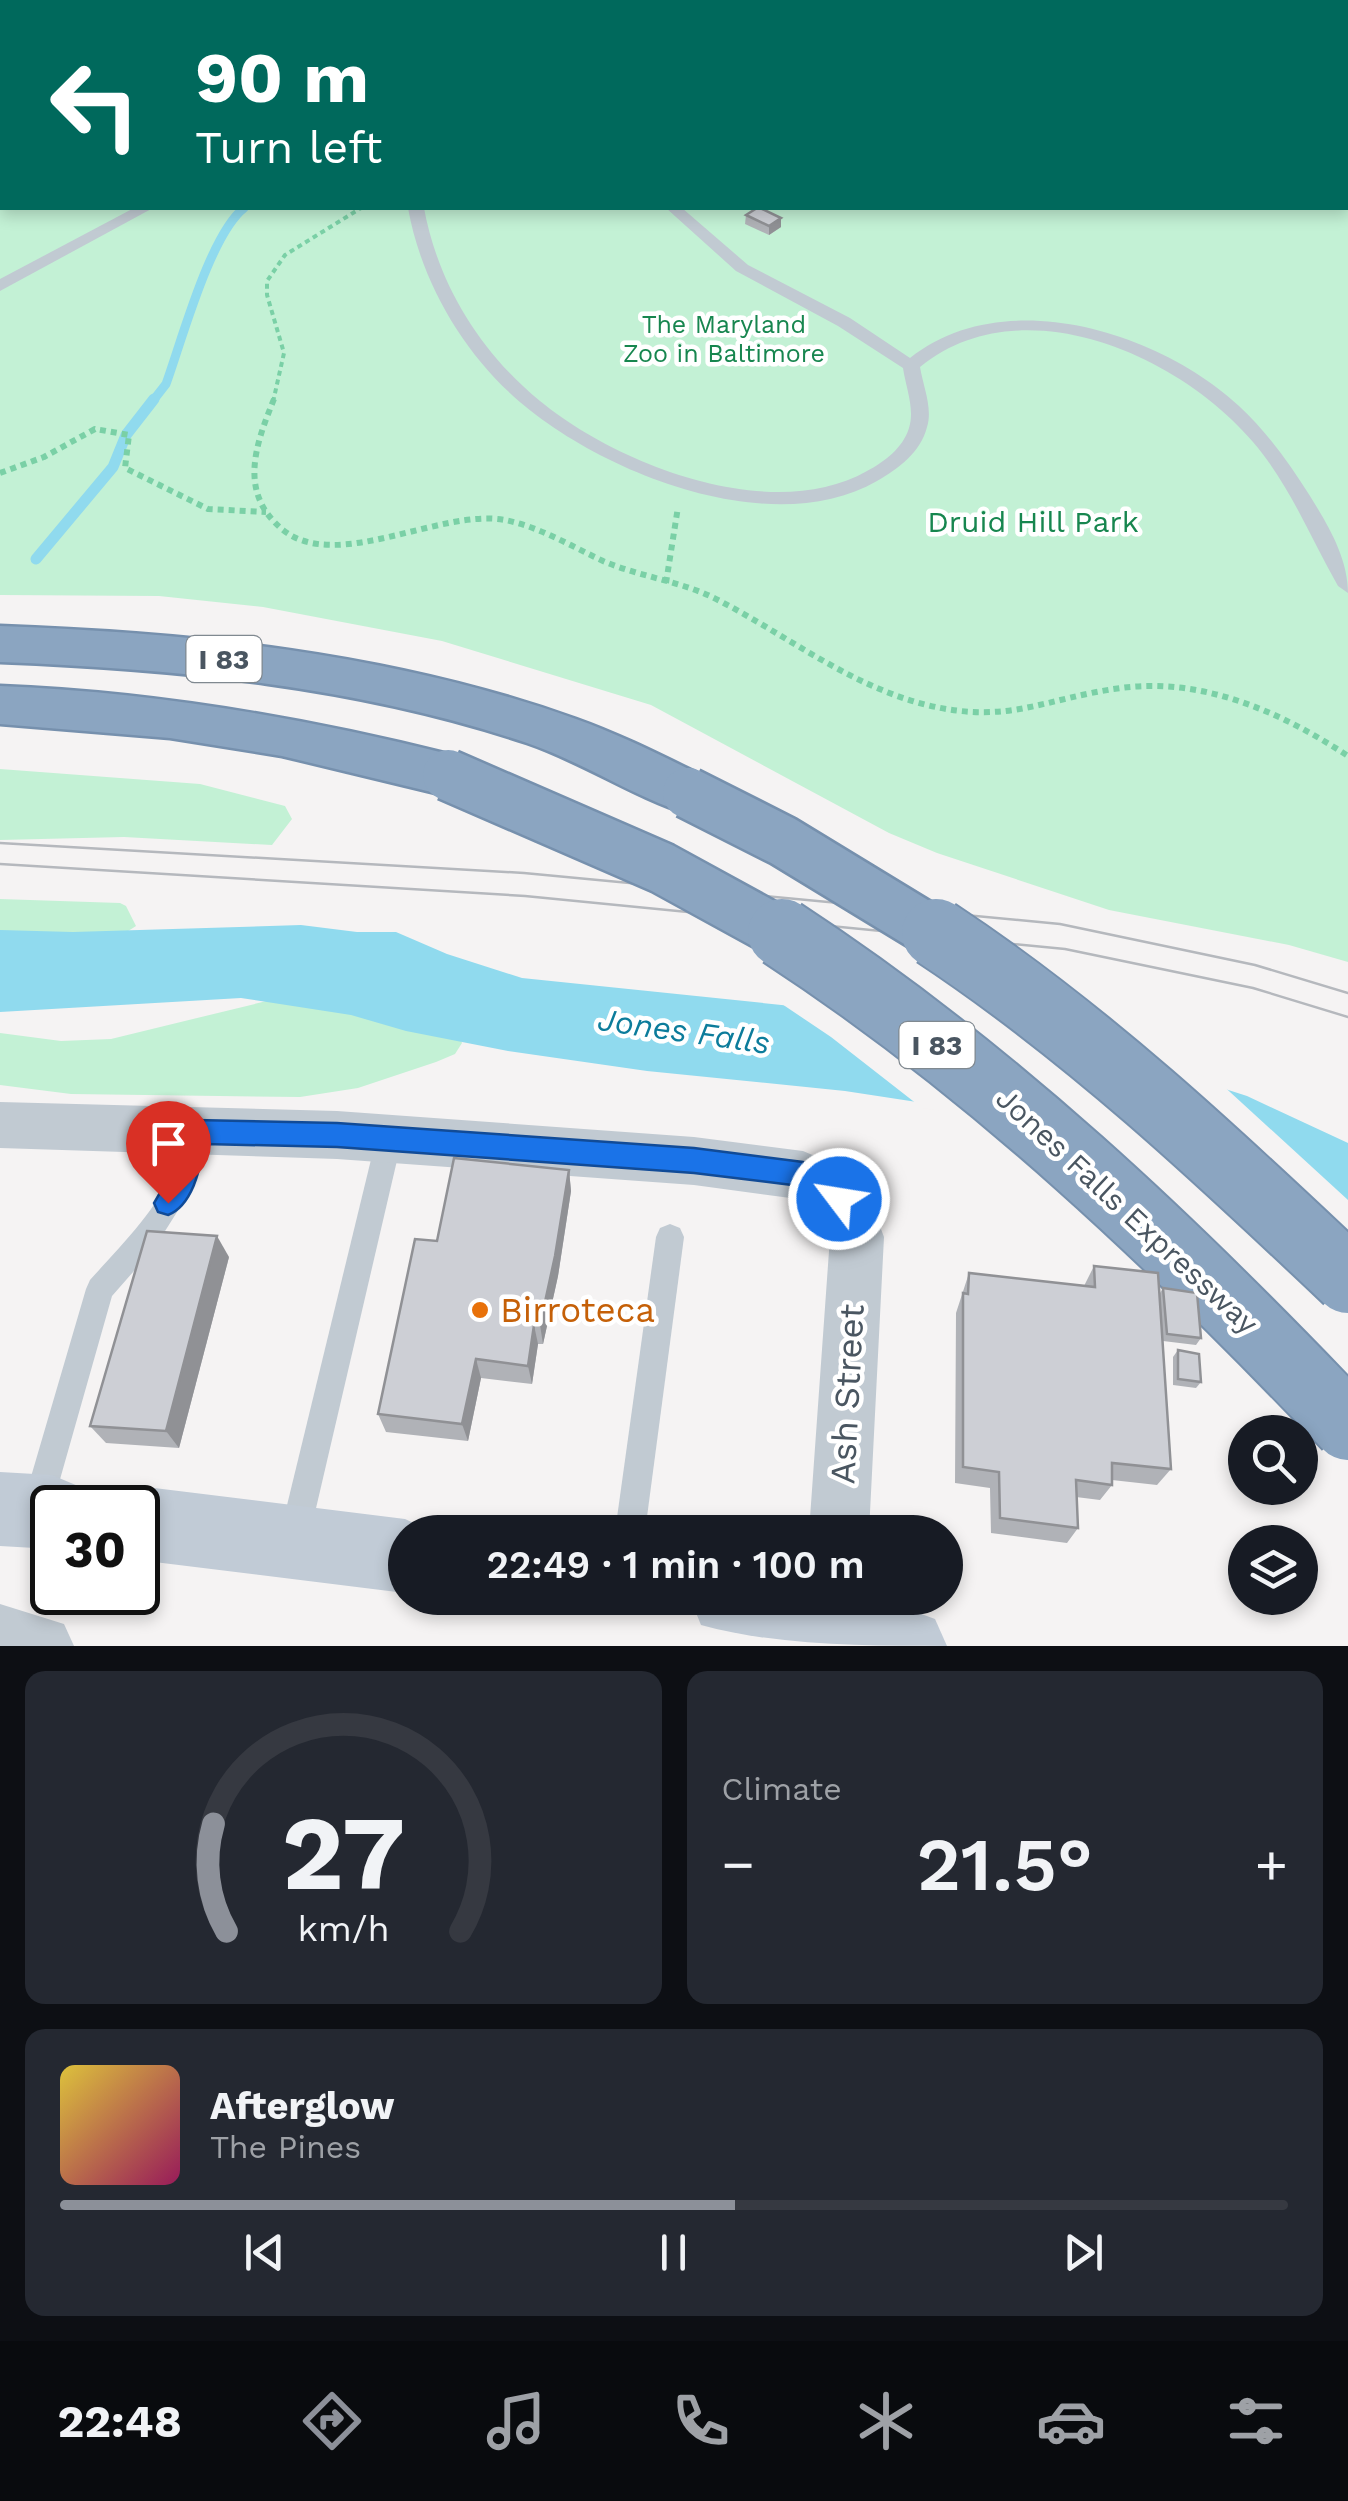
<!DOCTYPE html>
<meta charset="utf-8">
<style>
body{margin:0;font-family:"Work Sans",sans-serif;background:#242831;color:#f1f3f6;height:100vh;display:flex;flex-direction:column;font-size:38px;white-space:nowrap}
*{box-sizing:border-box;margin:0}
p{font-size:32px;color:#9ea1a6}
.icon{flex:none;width:55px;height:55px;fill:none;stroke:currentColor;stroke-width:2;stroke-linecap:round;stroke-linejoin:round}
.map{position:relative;height:1646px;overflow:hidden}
.details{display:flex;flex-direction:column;gap:25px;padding:25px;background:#0d0f14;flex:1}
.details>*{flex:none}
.guide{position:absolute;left:0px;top:0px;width:1350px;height:210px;box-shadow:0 5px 15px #0003;background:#00695c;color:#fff;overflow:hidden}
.buttons{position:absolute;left:1228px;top:1415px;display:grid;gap:20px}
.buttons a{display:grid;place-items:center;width:90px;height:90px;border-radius:50%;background:#171b24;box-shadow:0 5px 15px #0003;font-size:50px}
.speed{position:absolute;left:30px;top:1485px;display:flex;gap:20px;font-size:50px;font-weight:700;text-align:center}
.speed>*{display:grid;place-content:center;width:130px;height:130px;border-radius:50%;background:#171b24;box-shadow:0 5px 15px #0003;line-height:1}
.speed .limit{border:5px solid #111;border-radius:15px;background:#fff;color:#111}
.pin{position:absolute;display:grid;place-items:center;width:85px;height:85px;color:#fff;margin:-102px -42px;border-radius:50% 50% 50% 0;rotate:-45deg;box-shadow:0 0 10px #0007}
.pin .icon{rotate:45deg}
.me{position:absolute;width:110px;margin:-55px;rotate:301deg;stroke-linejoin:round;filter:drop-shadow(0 0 8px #0008)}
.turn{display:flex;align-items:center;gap:35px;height:210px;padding:0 30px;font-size:45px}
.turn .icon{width:130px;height:130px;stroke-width:2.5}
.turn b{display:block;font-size:70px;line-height:85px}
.big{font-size:75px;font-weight:600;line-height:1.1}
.details .card{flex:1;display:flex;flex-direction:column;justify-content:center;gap:15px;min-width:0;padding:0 35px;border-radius:20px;background:#242831}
.details .dial{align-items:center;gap:0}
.dial svg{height:260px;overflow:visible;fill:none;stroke:#363941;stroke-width:7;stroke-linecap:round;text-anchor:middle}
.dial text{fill:#f1f3f6;stroke:none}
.song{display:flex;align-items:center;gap:30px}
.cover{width:120px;height:120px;border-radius:15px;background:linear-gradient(135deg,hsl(50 70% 55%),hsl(330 70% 35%))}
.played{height:10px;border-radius:5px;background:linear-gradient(90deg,#8c9099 55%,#363941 55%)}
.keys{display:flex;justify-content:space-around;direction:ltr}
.heat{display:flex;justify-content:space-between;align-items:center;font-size:55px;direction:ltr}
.details .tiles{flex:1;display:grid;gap:25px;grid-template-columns:1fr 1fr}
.card:last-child{grid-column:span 2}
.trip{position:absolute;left:388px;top:1515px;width:575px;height:100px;border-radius:50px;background:#171b24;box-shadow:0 5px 15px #0003;font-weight:600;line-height:100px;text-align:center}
.tabs{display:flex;height:160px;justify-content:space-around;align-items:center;background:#090b0e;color:#9ea1a6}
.tabs .icon{width:70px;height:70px}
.tabs .selected{color:#8c9099}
.tabs b{font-size:45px;color:#f1f3f6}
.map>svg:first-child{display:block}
.green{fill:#c3f1d5;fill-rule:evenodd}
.water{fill:#90daee}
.pier{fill:#f5f3f3}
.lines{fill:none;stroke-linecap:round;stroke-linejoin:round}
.stream-far1{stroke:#90daee;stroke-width:9}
.stream{stroke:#90daee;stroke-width:11}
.highway-casing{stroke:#7690ad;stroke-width:5}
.path-far1{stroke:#7ad0a6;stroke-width:4;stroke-dasharray:5 4;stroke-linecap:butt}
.path{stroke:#7ad0a6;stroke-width:6;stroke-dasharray:6 5;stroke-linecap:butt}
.lane{fill:#c1cad2;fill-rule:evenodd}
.street{fill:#c1cad2;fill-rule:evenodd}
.secondary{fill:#c1cbd6;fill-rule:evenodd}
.highway{fill:#8ba5c1;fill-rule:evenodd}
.tram{stroke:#b5b8bd;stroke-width:2.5}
.highway-bridge-far1-casing{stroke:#7690ad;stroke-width:55;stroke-linecap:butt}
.highway-bridge-casing{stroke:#7690ad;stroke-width:72;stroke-linecap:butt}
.highway-bridge-far1{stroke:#8ba5c1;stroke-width:50}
.highway-bridge{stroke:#8ba5c1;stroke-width:68}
.wall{fill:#b0b2b7}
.shaded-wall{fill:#909195}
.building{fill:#cdcfd5;stroke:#909195;stroke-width:2.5}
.route{fill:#1a73e8;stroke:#114b97;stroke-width:2.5}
.food-dot{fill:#e8710a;stroke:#fff;stroke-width:4}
.labels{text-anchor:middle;stroke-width:9;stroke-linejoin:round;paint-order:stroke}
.far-park-label{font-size:25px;fill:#17864f;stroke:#fff}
.shield{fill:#fff;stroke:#808990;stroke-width:2.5}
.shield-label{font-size:28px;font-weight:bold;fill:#4a5661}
.park-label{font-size:30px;fill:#17864f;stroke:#fff}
.street-label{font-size:30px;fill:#4a5661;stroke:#fff}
.water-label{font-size:32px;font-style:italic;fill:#0c7c9b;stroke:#fff}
.near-food-label{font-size:35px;fill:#c56008;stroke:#fff;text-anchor:start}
.near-street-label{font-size:35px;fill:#4a5661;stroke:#fff}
</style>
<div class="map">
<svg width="1348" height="1646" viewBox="0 0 1348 1646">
<rect width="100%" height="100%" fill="#f5f3f3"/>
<g class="green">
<path d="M0,0H1348V962L1289,945L1109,910L937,853L889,833L651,705L442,641L263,607L159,596L0,595ZM2,2H1348V208H2Z"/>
<path d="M0,769L200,784L285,806L292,819L272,845L124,837L0,840Z"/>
<path d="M0,899L120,903L126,906L136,926L114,940L0,973Z"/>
<path d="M275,999L459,1035L462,1043L455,1054L436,1062L358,1088L300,1097L71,1094L0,1085V1033L61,1041L111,1039Z"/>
</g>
<path class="water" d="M301,925L357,932H396L447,954L522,978L869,1014L1023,1024L1247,1096L1348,1143V1251L1188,1172L1021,1118L845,1091L647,1071L508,1051L406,1031L351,1015L241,998L0,1012V930L73,932Z"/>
<path class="pier" d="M776,1000L1024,1019L1218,1081L1348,1200V1256L1186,1177L1020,1123L922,1108L831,1037Z"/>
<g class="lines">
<g class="stream-far1">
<path d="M586,2L592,0"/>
<path d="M152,402L166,384C182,340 210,235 244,208"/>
</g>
<path class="stream" d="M36,559L113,467L126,435L154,399"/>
<g class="highway-casing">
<g id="highway">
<path d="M0,626C194,633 392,653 576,719C621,735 664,757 707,778L715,793L707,808L688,814C632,796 583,762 527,743C358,686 177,669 0,662Z"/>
<path d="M0,686C153,692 300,717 448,754L467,760L475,775L467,790L448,796L282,756L170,738L0,724Z"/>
</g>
</g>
<g class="path-far1">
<path d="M1260,0L1268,2"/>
<path d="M273,402L284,353L267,295V281L285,255L361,208"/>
</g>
<g class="path">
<path d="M274,399C255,446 238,493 283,530C337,573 441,508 505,520C540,527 571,546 603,561C640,577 682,581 718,600C788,636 850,686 927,705C1009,725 1045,698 1121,688C1202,677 1281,712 1348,756"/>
<path d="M0,473L44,457L95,429L129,435L125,468L208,509L266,512"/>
<path d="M666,583L678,507"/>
</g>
<g class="lane">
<path d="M406,0H420L421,2H408Z"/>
<rect x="0" y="33" width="2" height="8"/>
<path d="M134,208H153L0,291V279Z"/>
<path d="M408,208H424C438,284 480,352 540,401C618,465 772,525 867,471C884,462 903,448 909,428C915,409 906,388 903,368L838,326L736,271L666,208H682L748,265L850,318L910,358C1004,283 1159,332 1239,406C1267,432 1289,463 1310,496C1328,525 1348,558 1348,593L1338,586C1310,537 1290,485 1253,442C1178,354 1021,285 920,367C923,386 933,408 927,427C921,452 898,469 877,481C776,539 616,478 531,411C468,362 422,286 408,208Z"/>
<path d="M195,1120L204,1124L208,1132L194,1185L155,1247L112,1296L53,1504L49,1515L38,1519L27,1515L23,1504L86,1289L90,1280C118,1249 158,1209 173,1170C179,1155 179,1139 186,1124Z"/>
<path d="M389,1127L398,1131L402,1139L310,1534L306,1545L295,1549L284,1545L280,1534L376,1139L380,1131Z"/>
<path d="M670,1224L680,1228L684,1237L645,1532H615L656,1237L660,1228Z"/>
</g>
<g class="street">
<path d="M0,1102L337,1111L694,1137L803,1151L843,1168L858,1181L870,1200L884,1237L869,1532H809L830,1237L820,1217L798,1199L694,1185L337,1159L0,1148Z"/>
<path d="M0,1604L64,1624L74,1646H0Z"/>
</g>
<g class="secondary">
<path d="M0,1472L52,1475L78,1486L87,1508H52V1549L0,1546Z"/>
<path d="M138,1486L405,1519L433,1532H405V1593L138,1560V1508H107L112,1497Z"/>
<path d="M690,1598H878L935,1619L947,1646C865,1646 778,1646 701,1625Z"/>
</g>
<use href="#highway" class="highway"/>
<g class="tram">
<path d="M0,843L524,873L1060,924L1255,965L1348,993"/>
<path d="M0,864L525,896L1065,949L1253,988L1348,1017"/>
</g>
<g class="highway-bridge-far1-casing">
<g id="highway-bridge-far1">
<path d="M448,775L662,868L786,936"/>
<path d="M688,793L783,841L939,936"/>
</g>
</g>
<g class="highway-bridge-casing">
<g id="highway-bridge">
<path d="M782,933C992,1070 1176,1245 1348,1426"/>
<path d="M936,933C1086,1032 1218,1156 1348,1279"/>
</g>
</g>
<use href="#highway-bridge-far1" class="highway-bridge-far1"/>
<use href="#highway-bridge" class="highway-bridge"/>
</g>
<g class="wall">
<path d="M2,69V124L0,123V71Z"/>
<path d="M746,215L781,218V227L769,235L745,224Z"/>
<path d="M569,1170L571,1191L558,1276L543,1344H538L532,1384L481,1378L468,1441L386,1432L378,1414L437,1241Z"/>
<path d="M229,1257L179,1448L106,1443L90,1426Z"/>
<path d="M1094,1266L1160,1293L1163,1288L1201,1338L1196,1345L1163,1341L1171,1469L1157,1485L1112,1480V1485L1100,1500L1076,1497L1078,1528L1067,1543L991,1533L990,1488L955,1483L956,1313L969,1273L1084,1286Z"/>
<path d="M1178,1350L1201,1382L1196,1388L1173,1385V1357Z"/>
</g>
<g class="shaded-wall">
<path d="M0,0H24L21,2H2V17L0,19Z"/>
<path d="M781,218V227L769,235V226Z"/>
<path d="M569,1170L571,1191L558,1276L543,1344L540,1325Z"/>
<path d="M217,1236L229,1257L179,1448L166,1431Z"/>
<path d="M534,1325L538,1344L532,1384L528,1366Z"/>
<path d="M476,1359L481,1378L468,1441L462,1424Z"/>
</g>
<g class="building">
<path d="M907,0H1016L1021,2H904Z"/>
<path d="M1084,0H1121L1120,2H1083Z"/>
<path d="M2,69V106H0V71Z"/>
<path d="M757,208H760L781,218L769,226L746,215Z"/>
<path d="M454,1158L569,1170L555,1256L540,1325H534L528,1366L476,1359L462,1424L378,1414L415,1239L437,1241Z"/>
<path d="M147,1231L217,1236L166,1431L90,1426Z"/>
<path d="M1094,1266L1158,1273L1171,1469L1112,1463V1485L1076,1480L1078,1528L1000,1518L999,1472L963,1467V1293L968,1294L969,1273L1095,1287Z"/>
<path d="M1163,1288L1197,1293L1201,1338L1167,1334Z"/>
<path d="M1178,1350L1199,1354L1201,1382L1178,1379Z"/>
</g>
<path class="route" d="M195,1120L337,1123L694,1148L803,1162L834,1176L853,1199L849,1208L839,1212L800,1186L694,1173L337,1147L205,1144C200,1168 193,1205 168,1215L158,1212L154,1203L172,1172L186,1123Z"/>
<circle class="food-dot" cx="480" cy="1310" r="10"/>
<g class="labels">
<g class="far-park-label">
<text x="724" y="333">The Maryland<tspan x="724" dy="29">Zoo in Baltimore</tspan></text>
</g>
<g class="shield">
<rect x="186.5" y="636" width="75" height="46" rx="8"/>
<rect x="899.5" y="1022" width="75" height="46" rx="8"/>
</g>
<g class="shield-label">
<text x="224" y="669">I 83</text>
<text x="937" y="1055">I 83</text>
</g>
<g class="park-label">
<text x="1033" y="532">Druid Hill Park</text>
</g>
<g class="street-label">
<text transform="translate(1127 1211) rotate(43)" y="10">Jones Falls Expressway</text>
</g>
<g class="water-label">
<text transform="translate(684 1031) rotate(8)" y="11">Jones Falls</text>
</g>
<g class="near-food-label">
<text x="500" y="1322">Birroteca</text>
</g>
<g class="near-street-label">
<text transform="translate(847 1394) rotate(-87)" y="12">Ash Street</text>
</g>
</g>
</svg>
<div class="buttons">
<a><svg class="icon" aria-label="search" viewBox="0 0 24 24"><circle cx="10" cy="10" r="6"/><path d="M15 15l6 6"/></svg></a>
<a><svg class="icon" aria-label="layers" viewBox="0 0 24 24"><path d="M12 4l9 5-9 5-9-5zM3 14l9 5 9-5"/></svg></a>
</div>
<div class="speed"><div class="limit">30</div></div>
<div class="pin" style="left:168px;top:1203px;background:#d93025"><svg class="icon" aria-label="arrive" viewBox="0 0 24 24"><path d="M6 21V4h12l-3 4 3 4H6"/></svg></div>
<svg class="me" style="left:839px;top:1199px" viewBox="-20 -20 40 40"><circle r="17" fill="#1a73e8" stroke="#fff" stroke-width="3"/><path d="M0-11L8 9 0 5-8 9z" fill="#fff"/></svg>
<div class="trip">22:49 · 1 min · 100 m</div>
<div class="guide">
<div class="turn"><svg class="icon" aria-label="left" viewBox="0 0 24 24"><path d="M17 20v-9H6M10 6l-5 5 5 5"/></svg><div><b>90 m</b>Turn left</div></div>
</div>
</div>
<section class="details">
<div class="tiles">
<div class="card dial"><svg viewBox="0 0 100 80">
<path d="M14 69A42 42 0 1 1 86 69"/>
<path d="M14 69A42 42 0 0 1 10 36" stroke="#8c9099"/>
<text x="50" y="56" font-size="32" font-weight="700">27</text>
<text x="50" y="72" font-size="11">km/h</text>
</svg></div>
<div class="card"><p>Climate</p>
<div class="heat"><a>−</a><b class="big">21.5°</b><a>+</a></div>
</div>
<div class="card">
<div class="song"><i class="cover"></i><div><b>Afterglow</b><p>The Pines</p></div></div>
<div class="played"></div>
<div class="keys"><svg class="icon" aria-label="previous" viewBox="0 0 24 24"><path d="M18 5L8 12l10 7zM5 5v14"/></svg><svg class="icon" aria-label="pause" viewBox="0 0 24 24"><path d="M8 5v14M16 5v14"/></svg><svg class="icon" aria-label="next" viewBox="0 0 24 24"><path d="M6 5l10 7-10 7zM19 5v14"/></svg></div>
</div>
</div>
</section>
<nav class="tabs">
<b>22:48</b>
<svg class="icon selected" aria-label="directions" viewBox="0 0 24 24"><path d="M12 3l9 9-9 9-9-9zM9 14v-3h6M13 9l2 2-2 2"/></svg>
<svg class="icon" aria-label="music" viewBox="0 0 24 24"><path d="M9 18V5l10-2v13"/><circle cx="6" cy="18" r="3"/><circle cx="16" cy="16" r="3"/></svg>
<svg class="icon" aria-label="phone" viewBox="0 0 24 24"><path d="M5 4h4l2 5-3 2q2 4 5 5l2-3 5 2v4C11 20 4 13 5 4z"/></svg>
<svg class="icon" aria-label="climate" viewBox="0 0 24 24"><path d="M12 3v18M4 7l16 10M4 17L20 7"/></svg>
<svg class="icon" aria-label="car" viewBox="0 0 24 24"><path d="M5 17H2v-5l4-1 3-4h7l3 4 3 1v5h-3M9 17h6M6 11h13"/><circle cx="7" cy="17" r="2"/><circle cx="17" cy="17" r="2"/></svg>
<svg class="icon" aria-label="filters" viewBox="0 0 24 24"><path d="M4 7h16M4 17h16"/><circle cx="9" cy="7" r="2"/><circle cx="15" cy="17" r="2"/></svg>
</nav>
